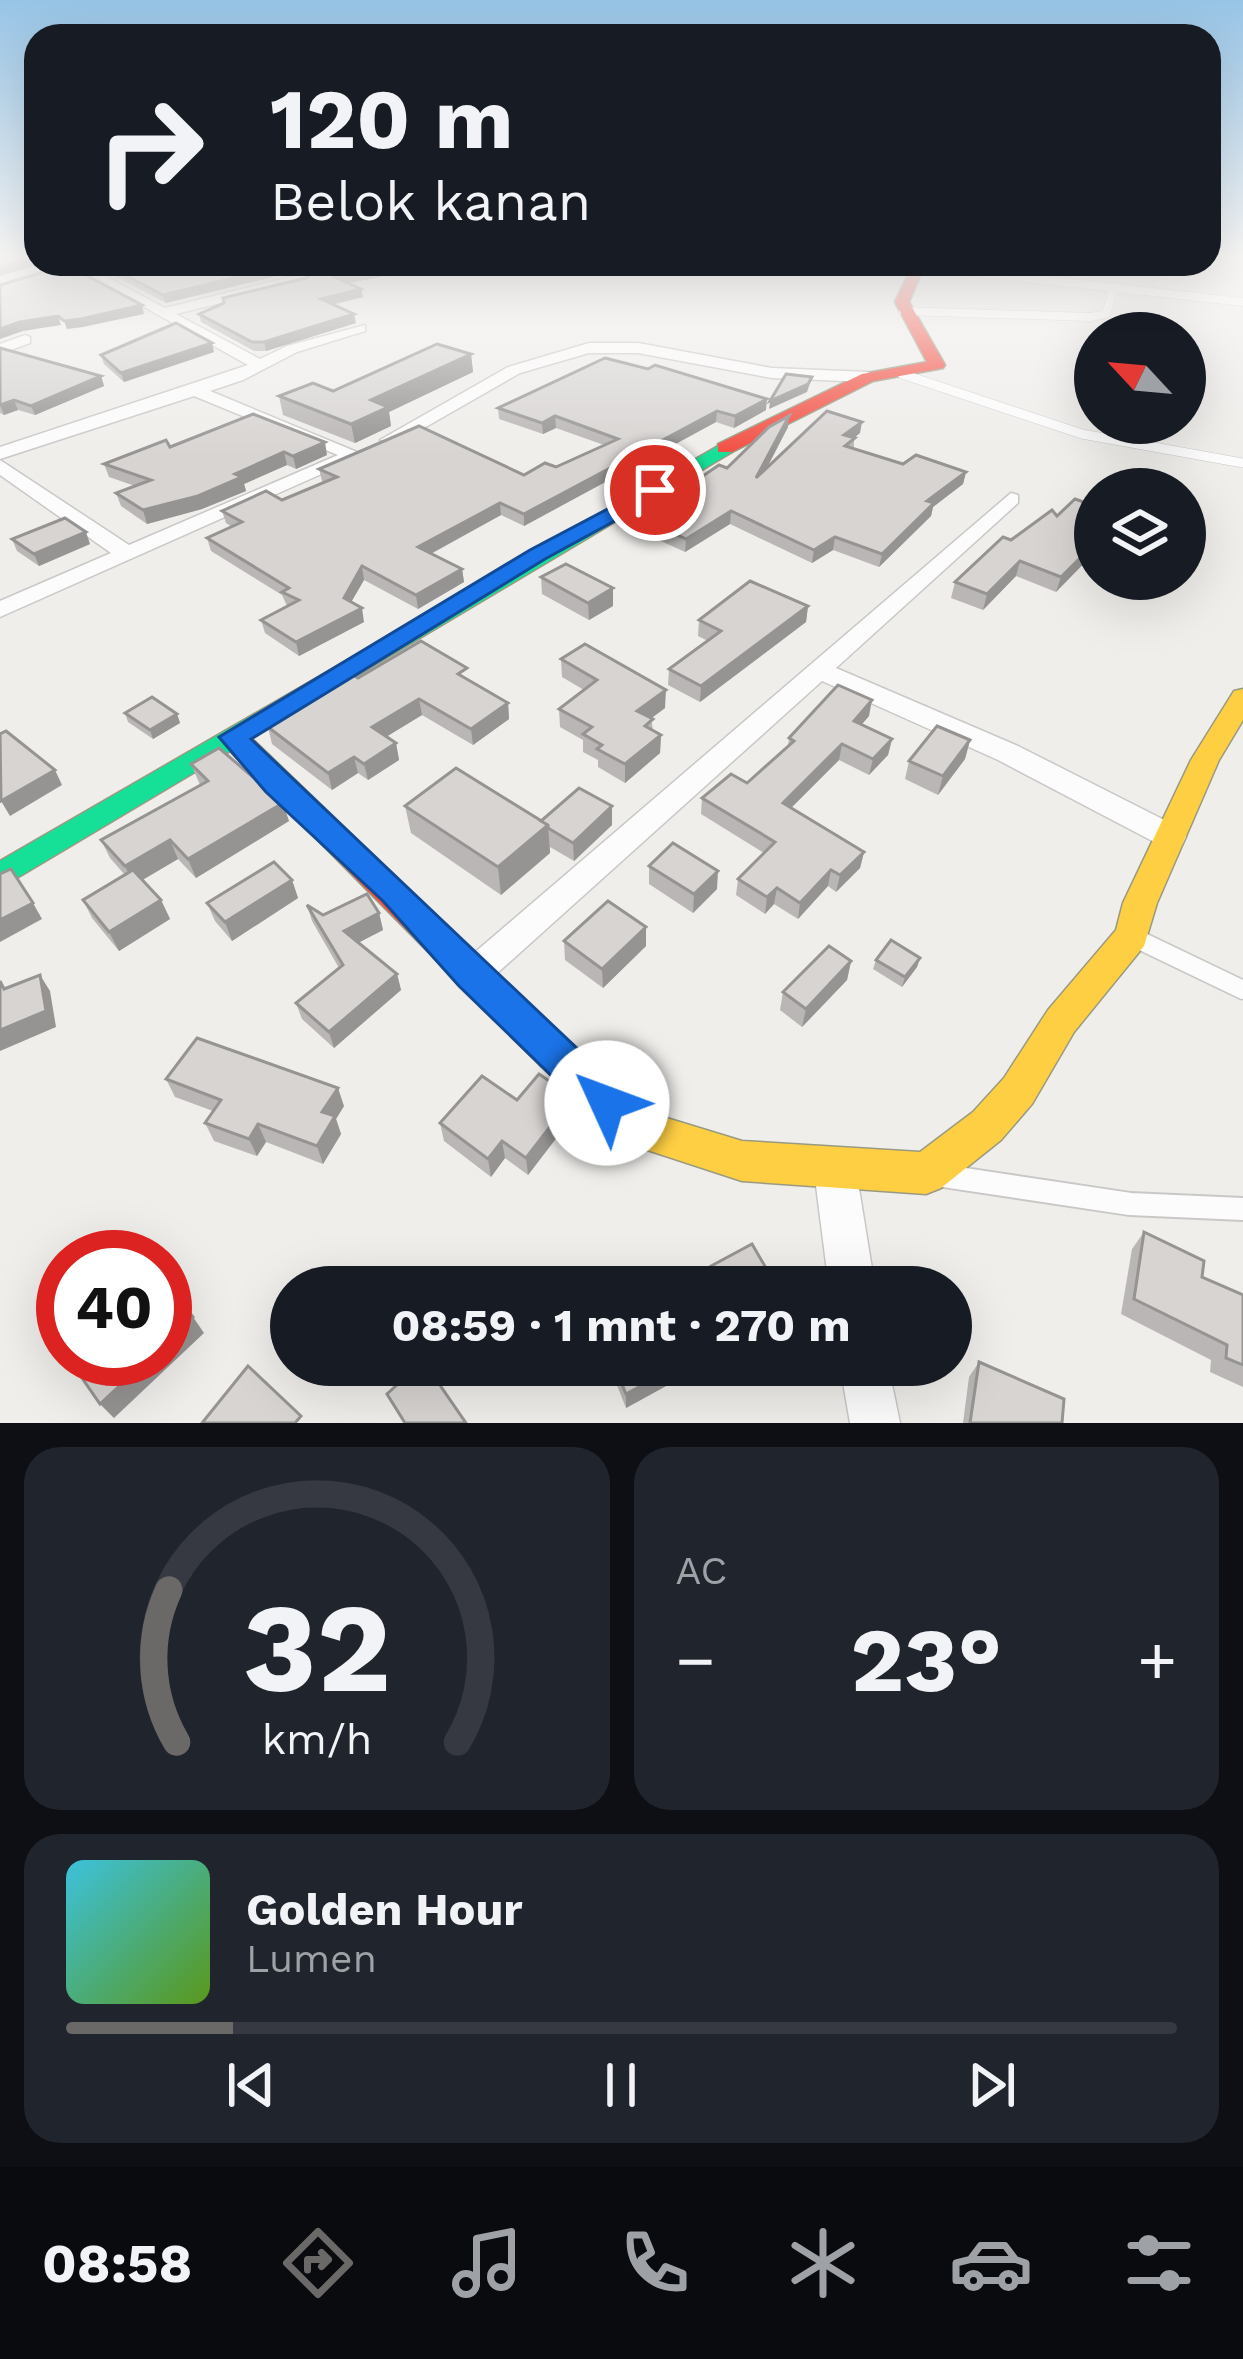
<!DOCTYPE html>
<html lang="id">
<meta charset="utf-8">
<style>
body{margin:0;font-family:"Work Sans",sans-serif;background:#20242c;color:#f1f3f6;height:100vh;display:flex;flex-direction:column;font-size:45px;white-space:nowrap}
*{box-sizing:border-box;margin:0}
p{font-size:39px;color:#9ea1a6}
.icon{flex:none;width:66px;height:66px;fill:none;stroke:currentColor;stroke-width:2;stroke-linecap:round;stroke-linejoin:round}
.map{position:relative;height:1423px;overflow:hidden}
.details{display:flex;flex-direction:column;gap:24px;padding:24px;background:#0d0f14;flex:1}
.details>*{flex:none}
.banner{position:absolute;left:24px;top:24px;width:1197px;height:252px;border-radius:36px;box-shadow:0 12px 48px #0002;background:#171b24;color:#f1f3f6;overflow:hidden}
.needle{width:78px;rotate:296deg}
.buttons{position:absolute;left:1074px;top:312px;display:grid;gap:24px}
.buttons a{display:grid;place-items:center;width:132px;height:132px;border-radius:50%;background:#171b24;box-shadow:0 12px 48px #0002;font-size:60px}
.speed{position:absolute;left:36px;top:1230px;display:flex;gap:24px;font-size:60px;font-weight:700;text-align:center}
.speed>*{display:grid;place-content:center;width:156px;height:156px;border-radius:50%;background:#171b24;box-shadow:0 12px 48px #0002;line-height:1}
.speed .limit{border:18px solid #d22;background:#fff;color:#111}
.pin{position:absolute;display:grid;place-items:center;width:102px;height:102px;color:#fff;margin:-51px;border:6px solid #fff;border-radius:50%;box-shadow:0 3px 12px #0007}
.me{position:absolute;width:132px;margin:-66px;rotate:313deg;stroke-linejoin:round;filter:drop-shadow(0 0 9px #0008)}
.turn{display:flex;align-items:center;gap:42px;height:252px;padding:0 48px;font-size:54px}
.turn .icon{width:156px;height:156px;stroke-width:2.5}
.turn b{display:block;font-size:84px;line-height:102px}
.big{font-size:90px;font-weight:700;line-height:1.1}
.details .card{flex:1;display:flex;flex-direction:column;justify-content:center;gap:18px;min-width:0;padding:0 42px;border-radius:36px;background:#20242c}
.details .dial{align-items:center;gap:0}
.dial svg{height:312px;overflow:visible;fill:none;stroke:#363941;stroke-width:7;stroke-linecap:round;text-anchor:middle}
.dial text{fill:#f1f3f6;stroke:none}
.song{display:flex;align-items:center;gap:36px}
.cover{width:144px;height:144px;border-radius:18px;background:linear-gradient(135deg,hsl(190 70% 55%),hsl(90 70% 35%))}
.played{height:12px;border-radius:6px;background:linear-gradient(90deg,#6a6968 15%,#363941 15%)}
.keys{display:flex;justify-content:space-around;direction:ltr}
.heat{display:flex;justify-content:space-between;align-items:center;font-size:66px;direction:ltr}
.details .tiles{flex:1;display:grid;gap:24px;grid-template-columns:1fr 1fr}
.card:last-child{grid-column:span 2}
.trip{position:absolute;left:270px;top:1266px;width:702px;height:120px;border-radius:60px;background:#171b24;box-shadow:0 12px 48px #0002;font-weight:700;line-height:120px;text-align:center}
.menu{display:flex;height:192px;justify-content:space-around;align-items:center;background:#090b0e;color:#9ea1a6}
.menu .icon{width:84px;height:84px}
.menu .on{color:#6a6968}
.menu b{font-size:54px;color:#f1f3f6}
.map>svg:first-child{display:block}
.lines{fill:none;stroke-linecap:round;stroke-linejoin:round}
.lane-far3-casing{stroke:#c9c8c7;stroke-width:9}
.lane-far2-casing{stroke:#c9c8c7;stroke-width:10}
.lane-far1-casing{stroke:#c9c8c7;stroke-width:21}
.lane-casing{stroke:#c9c8c7;stroke-width:26}
.street-casing{stroke:#c9c8c7;stroke-width:3}
.fast-casing{stroke:#999a82;stroke-width:3}
.slow-casing{stroke:#999a82;stroke-width:3}
.jam-casing{stroke:#999a82;stroke-width:3}
.lane-far3{stroke:#fdfcfc;stroke-width:8}
.lane-far2{stroke:#fdfcfc;stroke-width:9}
.lane-far1{stroke:#fdfcfc;stroke-width:18}
.lane{stroke:#fdfcfc;stroke-width:22}
.street{fill:#fdfcfc;fill-rule:evenodd}
.fast{fill:#16e098;fill-rule:evenodd}
.slow{fill:#ffcf43;fill-rule:evenodd}
.jam{fill:#f24e42;fill-rule:evenodd}
.wall{fill:#b9b6b5}
.shaded-wall{fill:#969493}
.building{fill:#d7d4d2;stroke:#969493;stroke-width:3}
.route{fill:#1a73e8;stroke:#114b97;stroke-width:3}
</style>
<div class="map">
<svg width="1243" height="1423" viewBox="0 0 1243 1423">
<rect width="100%" height="100%" fill="#f0eeeb"/>
<g class="lines">
<g class="lane-far3-casing">
<g id="lane-far3">
<path d="M918,266L1243,302"/>
<path d="M903,311L1091,317L1106,314L1114,287"/>
</g>
</g>
<g class="lane-far2-casing">
<path id="lane-far2" d="M902,374L1082,434L1243,463"/>
</g>
<g class="lane-far1-casing">
<path id="lane-far1" d="M1137,939L1243,990"/>
</g>
<g class="lane-casing">
<path id="lane" d="M944,1176L1130,1204L1243,1209"/>
</g>
<g class="street-casing">
<g id="street">
<path d="M67,264H83L165,308L295,276L305,271L306,264H318L316,276L305,282L176,314L260,359L287,346L365,325V331L297,352L243,380L210,391L364,455L0,617V601L111,553L0,475V460L129,545L338,455L194,396L0,459V447L248,365Z"/>
<path d="M419,264H432L438,270L426,273Z"/>
<path d="M25,335L30,337V343L0,354V344Z"/>
<path d="M589,343H638L772,368L868,372L876,377L868,382L772,378L638,353H589L520,373L396,444L380,440L508,367Z"/>
<path d="M1011,493L1018,495V503L836,668L1018,746L1182,829L1186,837L1182,845H1160L998,760L822,681L484,985L472,990L460,985L454,975L460,965Z"/>
<path d="M835,1150L850,1156L856,1170L875,1287H829L814,1170L820,1156Z"/>
<path d="M840,1365H888L900,1423H850Z"/>
</g>
</g>
<g class="fast-casing">
<path id="fast" d="M725,442L732,444V452L0,888V861Z"/>
</g>
<g class="slow-casing">
<path id="slow" d="M1243,689V720L1219,760L1157,903L1144,946L1074,1032L1032,1104L1001,1140L941,1188L926,1194L742,1181L635,1146L621,1141L541,1066L535,1054L541,1042L554,1037L567,1042L647,1112L742,1141L920,1152L973,1112L1004,1078L1048,1010L1116,930L1123,903L1191,760L1234,691Z"/>
</g>
<g class="jam-casing">
<g id="jam">
<path d="M913,264H925L909,302L945,365L943,368L873,381L732,452H718V444L862,374L927,362L895,302Z"/>
<path d="M233,728L243,730L567,1042L573,1054L567,1066L554,1071L541,1066L223,744L219,737Z"/>
</g>
</g>
<use href="#lane-far3" class="lane-far3"/>
<use href="#lane-far2" class="lane-far2"/>
<use href="#lane-far1" class="lane-far1"/>
<use href="#lane" class="lane"/>
<use href="#street" class="street"/>
<use href="#fast" class="fast"/>
<use href="#slow" class="slow"/>
<use href="#jam" class="jam"/>
</g>
<g class="wall">
<path d="M92,264H301L293,272L166,303Z"/>
<path d="M319,264H417L418,270L348,283L361,289L363,297L333,304L356,323L266,351H254L201,322L199,314L306,278L319,269Z"/>
<path d="M439,264H486V266L456,274Z"/>
<path d="M0,348L101,376L104,386L35,415L18,410L4,415L0,413Z"/>
<path d="M214,352L124,382L104,364L101,355Z"/>
<path d="M471,354L473,372L389,412L391,426L355,443L283,415L279,396L333,391Z"/>
<path d="M498,408L766,410L734,428L716,422L524,526L501,515L431,554L462,569L464,582L418,609L364,580L351,602L364,622L299,656L265,633L261,620L287,606L282,595L211,551L207,538L232,527L226,523L222,511L282,500L325,482L322,481L319,469L524,475L556,467L604,445L556,428L543,434L499,419Z"/>
<path d="M788,427L767,468L860,433L854,438V449L903,464L966,472L963,484L933,507L931,516L879,567L833,550L812,563L730,524L685,552L639,531V519L694,487V482L727,468Z"/>
<path d="M170,447L327,455L296,469L287,465L244,484L246,491L202,509L147,524L121,506L116,493L135,486L109,477L104,464Z"/>
<path d="M1095,506V552L1056,592L1016,576L983,610L951,598L955,582L1011,540L1057,516Z"/>
<path d="M12,539L90,544L39,566L17,551Z"/>
<path d="M541,577L613,606L589,620L542,594Z"/>
<path d="M808,606L806,622L700,702L668,685L669,669L708,641L698,636L699,620Z"/>
<path d="M561,659L665,708L651,718L653,730L661,735L660,753L625,783L598,767V760L583,752V740L560,727L559,709L584,690L562,677Z"/>
<path d="M358,678L468,680L508,703L509,719L473,745L422,715L386,737L396,743L399,760L368,780L358,773L332,790L272,744L268,727Z"/>
<path d="M125,713L177,714L180,723L153,739L128,722Z"/>
<path d="M869,716L861,725L892,739L888,755L869,775L839,760L791,808L864,852L860,868L836,892L828,886L798,919L774,904L765,914L736,895L738,879L764,853L701,814L702,798L747,783L788,746L789,738Z"/>
<path d="M970,740L965,759L938,795L905,779L909,761Z"/>
<path d="M191,764L289,821L196,878L178,859L142,880L161,900L170,919L119,951L92,918L83,900L125,875L110,858L101,840L200,785Z"/>
<path d="M405,806L541,821L612,806V825L574,861L550,847V853L501,895L411,833Z"/>
<path d="M649,866L717,889L693,913L649,884Z"/>
<path d="M292,880L298,898L232,941L215,921L207,903Z"/>
<path d="M307,905L323,915L379,913L383,930L358,943L397,974L401,990L334,1048L302,1019L296,1003L339,968L312,921Z"/>
<path d="M564,941L646,946L603,988L565,960Z"/>
<path d="M920,958L917,967L902,987L873,969L876,960Z"/>
<path d="M851,961L847,980L802,1027L780,1010L783,992Z"/>
<path d="M166,1079L344,1106L336,1119L341,1134L323,1164L266,1142L257,1156L214,1141L205,1123L213,1111L175,1097Z"/>
<path d="M573,1097L574,1115L528,1175L505,1158L491,1177L444,1141L440,1123L517,1100Z"/>
<path d="M1144,1232L1202,1277L1243,1295V1387L1210,1372L1211,1360L1121,1314L1132,1249Z"/>
<path d="M711,1266L777,1287H717L710,1274Z"/>
<path d="M979,1362L1062,1423H963L969,1377Z"/>
<path d="M609,1365H687L686,1375L626,1408Z"/>
</g>
<g class="shaded-wall">
<path d="M36,257V264H40L0,276V268Z"/>
<path d="M292,264H301L293,272L166,303L163,295Z"/>
<path d="M406,264H417L418,270L337,285L335,277Z"/>
<path d="M464,264H486V266L456,274V266Z"/>
<path d="M361,289L363,297L323,307L321,299Z"/>
<path d="M142,305L144,314L83,327L67,329L64,321Z"/>
<path d="M354,314L356,323L266,351L264,342Z"/>
<path d="M58,316L61,325L23,331L0,339V329L20,322Z"/>
<path d="M212,343L214,352L124,382L121,373Z"/>
<path d="M471,354L473,372L389,412L391,426L355,443L351,424L371,400Z"/>
<path d="M101,376L104,386L35,415L31,406Z"/>
<path d="M812,377L807,392L769,409L770,401Z"/>
<path d="M767,399L766,410L734,428L735,416Z"/>
<path d="M14,400L18,410L4,415L0,405Z"/>
<path d="M717,411L716,422L524,526V514Z"/>
<path d="M555,416L556,428L543,434L542,423Z"/>
<path d="M789,416L788,427L755,490L756,478Z"/>
<path d="M862,422L860,433L842,447L844,435Z"/>
<path d="M325,442L327,455L296,469L293,456Z"/>
<path d="M284,452L287,465L244,484L246,491L202,509L147,524L143,510L235,474Z"/>
<path d="M966,472L963,484L933,507L931,516L879,567L882,554L927,501Z"/>
<path d="M500,503L501,515L419,560L418,547Z"/>
<path d="M731,511L730,524L685,552L686,539Z"/>
<path d="M86,532L90,544L39,566L34,554Z"/>
<path d="M835,537L833,550L812,563L814,550Z"/>
<path d="M1095,543V552L1056,592L1061,577Z"/>
<path d="M1020,561L1016,576L983,610L987,594Z"/>
<path d="M362,566L364,580L346,611L344,598Z"/>
<path d="M462,569L464,582L418,609L416,595Z"/>
<path d="M613,588V606L589,620L588,603Z"/>
<path d="M808,606L806,622L700,702L701,686Z"/>
<path d="M362,608L364,622L299,656L296,642Z"/>
<path d="M666,690L665,708L637,729V711Z"/>
<path d="M419,699L422,715L376,743L372,727Z"/>
<path d="M872,700L869,716L851,737L854,721Z"/>
<path d="M508,703L509,719L473,745L471,729Z"/>
<path d="M177,714L180,723L153,739L150,730Z"/>
<path d="M661,735L660,753L625,783V764Z"/>
<path d="M892,739L888,755L869,775L873,759Z"/>
<path d="M970,740L965,759L938,795L943,776Z"/>
<path d="M396,743L399,760L368,780L364,764Z"/>
<path d="M842,744L839,760L780,819L783,803Z"/>
<path d="M354,757L358,773L332,790L328,773Z"/>
<path d="M55,770L62,785L10,816L1,801Z"/>
<path d="M283,803L289,821L196,878L188,859Z"/>
<path d="M612,806V825L574,861L573,843Z"/>
<path d="M548,825L550,853L501,895L498,867Z"/>
<path d="M170,840L178,859L134,885L125,866Z"/>
<path d="M864,852L860,868L836,892L840,875Z"/>
<path d="M831,870L828,886L798,919L800,903Z"/>
<path d="M718,871L717,889L693,913L694,894Z"/>
<path d="M292,880L298,898L232,941L225,922Z"/>
<path d="M777,888L774,904L765,914L767,897Z"/>
<path d="M161,900L170,919L119,951L109,932Z"/>
<path d="M33,903L42,919L0,942V920Z"/>
<path d="M379,913L383,930L348,948L344,931Z"/>
<path d="M646,927V946L603,988L602,969Z"/>
<path d="M920,958L917,967L902,987L905,977Z"/>
<path d="M851,961L847,980L802,1027L806,1009Z"/>
<path d="M397,974L401,990L334,1048L329,1032Z"/>
<path d="M40,975L50,991L56,1027L0,1051V1030Z"/>
<path d="M338,1088L344,1106L336,1119L341,1134L323,1164L317,1146L322,1112Z"/>
<path d="M573,1097L574,1115L528,1175L526,1158Z"/>
<path d="M258,1124L266,1142L257,1156L249,1139Z"/>
<path d="M502,1141L505,1158L491,1177L488,1159Z"/>
<path d="M193,1317L204,1333L114,1418L100,1404L148,1359H165V1343Z"/>
<path d="M679,1365H687L686,1375L626,1408V1394Z"/>
</g>
<g class="building">
<path d="M0,256H36V257L0,268Z"/>
<path d="M104,264H292L163,295Z"/>
<path d="M319,264H406L335,277L361,289L321,299L354,314L264,342H252L199,314L224,303L223,298L306,278L319,269Z"/>
<path d="M67,265L142,305L81,319L64,321L58,316L20,322L0,329V285Z"/>
<path d="M176,323L212,343L121,373L101,355Z"/>
<path d="M437,344L471,354L371,400L388,407L351,424L279,396L313,383L333,391Z"/>
<path d="M0,348L101,376L31,406L14,400L0,405Z"/>
<path d="M605,358L648,369L655,365L767,399L735,416L717,411L524,514L500,503L418,547L462,569L416,595L362,566L344,598L362,608L296,642L261,620L299,600L282,592L289,588L207,538L242,522L222,511L266,491L282,500L337,477L319,469L419,426L524,475L545,463L556,467L618,439L555,416L542,423L498,408Z"/>
<path d="M786,374L812,377L808,384L770,401Z"/>
<path d="M827,411L862,422L844,435L855,438L845,446L903,464L916,455L966,472L927,501L934,503L882,554L835,537L814,550L731,511L686,539L639,519L700,484L694,482L719,465L727,468L769,427L789,416L756,478Z"/>
<path d="M253,414L325,442L293,456L284,452L235,474L242,477L198,496L143,510L116,493L151,480L104,464L166,440L170,447Z"/>
<path d="M1075,499L1095,506V543L1061,577L1020,561L987,594L955,582L1003,537L1011,540L1052,510L1057,516Z"/>
<path d="M65,518L86,532L34,554L12,539Z"/>
<path d="M566,564L613,588L588,603L541,577Z"/>
<path d="M750,581L808,606L701,686L669,669L721,631L699,620Z"/>
<path d="M421,641L467,668L458,674L508,703L471,729L419,699L372,727L396,743L364,764L354,757L328,773L268,727L350,673L358,678Z"/>
<path d="M585,644L666,690L637,711L653,719L645,726L661,735L625,764L597,749L602,745L583,734L592,727L559,709L597,680L561,659Z"/>
<path d="M838,685L872,700L854,721L892,739L873,759L842,744L783,803L864,852L840,875L831,870L800,903L777,888L767,897L738,879L775,842L702,798L731,774L747,783L794,741L789,738Z"/>
<path d="M152,697L177,714L150,730L125,713Z"/>
<path d="M937,726L970,740L943,776L909,761Z"/>
<path d="M6,731L55,770L1,801L0,734Z"/>
<path d="M219,748L283,803L188,859L170,840L125,866L101,840L208,781L191,764Z"/>
<path d="M456,768L548,825L498,867L405,806Z"/>
<path d="M579,788L612,806L573,843L548,828V825L541,821Z"/>
<path d="M673,843L718,871L694,894L649,866Z"/>
<path d="M274,862L292,880L225,922L207,903Z"/>
<path d="M11,869L33,903L0,920V874Z"/>
<path d="M133,870L161,900L109,932L83,900Z"/>
<path d="M367,894L379,913L344,931L397,974L329,1032L296,1003L343,965L307,905L323,915Z"/>
<path d="M608,901L646,927L602,969L564,941Z"/>
<path d="M891,940L920,958L905,977L876,960Z"/>
<path d="M829,946L851,961L806,1009L783,992Z"/>
<path d="M40,975L46,1011L0,1030V981L4,989Z"/>
<path d="M197,1038L338,1088L322,1112L335,1116L317,1146L258,1124L249,1139L205,1123L221,1100L166,1079Z"/>
<path d="M539,1074L573,1097L526,1158L502,1141L488,1159L440,1123L482,1076L517,1100Z"/>
<path d="M1144,1232L1204,1261L1202,1277L1243,1295V1365L1226,1358L1227,1345L1134,1299Z"/>
<path d="M752,1244L777,1287H723L711,1266Z"/>
<path d="M165,1281L193,1317L165,1343Z"/>
<path d="M75,1359H148L100,1404L71,1362Z"/>
<path d="M979,1362L1064,1399L1062,1423H970Z"/>
<path d="M419,1365H426L466,1423H405L387,1394Z"/>
<path d="M614,1365H679L626,1394Z"/>
<path d="M248,1366L301,1416L295,1423H202Z"/>
</g>
<linearGradient id="sky" x2="0" y2="1"><stop stop-color="#97c4e6"/><stop offset="0.56" stop-color="#f8f7f6"/><stop offset="1" stop-color="#f8f7f6" stop-opacity="0"/></linearGradient>
<rect width="1243" height="455" fill="url(#sky)"/>
<path class="route" d="M655,484L662,486V495L545,559L251,739L621,1090L627,1103L621,1116L607,1122L593,1116L459,986L383,901L266,792L219,737L530,550Z"/>
</svg>
<div class="buttons">
<a><svg class="needle" viewBox="-14 -14 28 28"><path d="M0-13l5 13h-10z" fill="#e53935"/><path d="M0 13l5-13h-10z" fill="#9ea1a6"/></svg></a>
<a><svg class="icon" aria-label="layers" viewBox="0 0 24 24"><path d="M12 4l9 5-9 5-9-5zM3 14l9 5 9-5"/></svg></a>
</div>
<div class="speed"><div class="limit">40</div></div>
<div class="pin" style="left:655px;top:490px;background:#d93025"><svg class="icon" aria-label="arrive" viewBox="0 0 24 24"><path d="M6 21V4h12l-3 4 3 4H6"/></svg></div>
<svg class="me" style="left:607px;top:1103px" viewBox="-20 -20 40 40"><circle r="19" fill="#fff"/><path d="M0-13L10 11 0 6-10 11z" fill="#1a73e8"/></svg>
<div class="trip">08:59 · 1 mnt · 270 m</div>
<div class="banner">
<div class="turn"><svg class="icon" aria-label="right" viewBox="0 0 24 24"><path d="M7 20v-9h11M14 6l5 5-5 5"/></svg><div><b>120 m</b>Belok kanan</div></div>
</div>
</div>
<section class="details">
<div class="tiles">
<div class="card dial"><svg viewBox="0 0 100 80">
<path d="M14 69A42 42 0 1 1 86 69"/>
<path d="M14 69A42 42 0 0 1 12 30" stroke="#6a6968"/>
<text x="50" y="56" font-size="32" font-weight="700">32</text>
<text x="50" y="72" font-size="11">km/h</text>
</svg></div>
<div class="card"><p>AC</p>
<div class="heat"><a>−</a><b class="big">23°</b><a>+</a></div>
</div>
<div class="card">
<div class="song"><i class="cover"></i><div><b>Golden Hour</b><p>Lumen</p></div></div>
<div class="played"></div>
<div class="keys"><svg class="icon" aria-label="previous" viewBox="0 0 24 24"><path d="M18 5L8 12l10 7zM5 5v14"/></svg><svg class="icon" aria-label="pause" viewBox="0 0 24 24"><path d="M8 5v14M16 5v14"/></svg><svg class="icon" aria-label="next" viewBox="0 0 24 24"><path d="M6 5l10 7-10 7zM19 5v14"/></svg></div>
</div>
</div>
</section>
<nav class="menu">
<b>08:58</b>
<svg class="icon on" aria-label="directions" viewBox="0 0 24 24"><path d="M12 3l9 9-9 9-9-9zM9 14v-3h6M13 9l2 2-2 2"/></svg>
<svg class="icon" aria-label="music" viewBox="0 0 24 24"><path d="M9 18V5l10-2v13"/><circle cx="6" cy="18" r="3"/><circle cx="16" cy="16" r="3"/></svg>
<svg class="icon" aria-label="phone" viewBox="0 0 24 24"><path d="M5 4h4l2 5-3 2q2 4 5 5l2-3 5 2v4C11 20 4 13 5 4z"/></svg>
<svg class="icon" aria-label="climate" viewBox="0 0 24 24"><path d="M12 3v18M4 7l16 10M4 17L20 7"/></svg>
<svg class="icon" aria-label="car" viewBox="0 0 24 24"><path d="M5 17H2v-5l4-1 3-4h7l3 4 3 1v5h-3M9 17h6M6 11h13"/><circle cx="7" cy="17" r="2"/><circle cx="17" cy="17" r="2"/></svg>
<svg class="icon" aria-label="filters" viewBox="0 0 24 24"><path d="M4 7h16M4 17h16"/><circle cx="9" cy="7" r="2"/><circle cx="15" cy="17" r="2"/></svg>
</nav>
